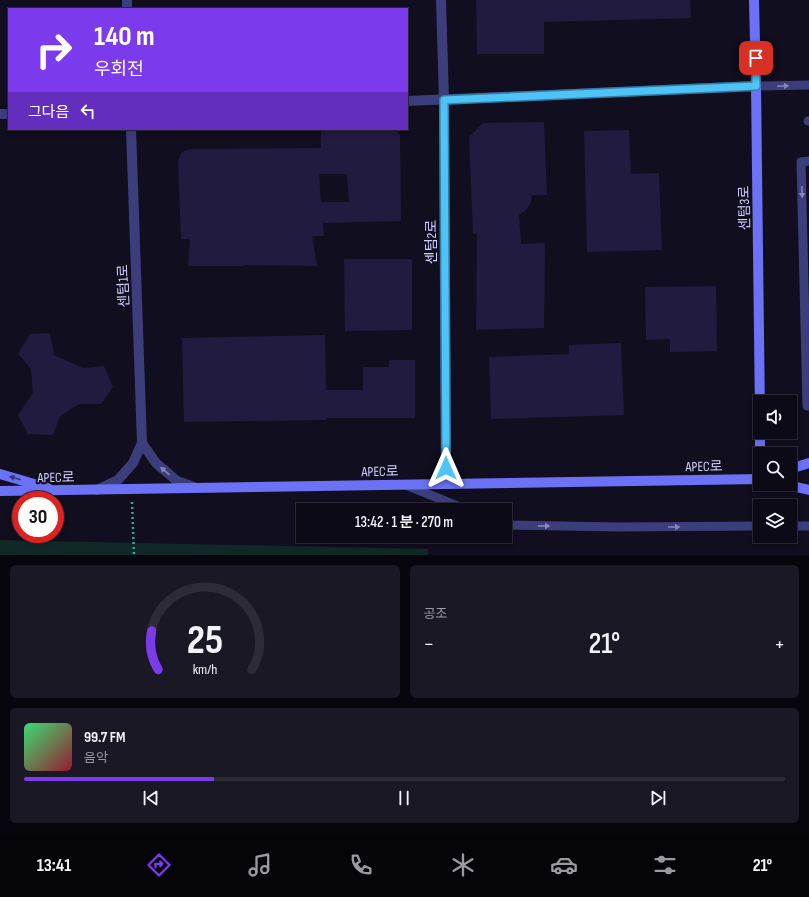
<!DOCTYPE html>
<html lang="ko">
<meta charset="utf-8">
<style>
body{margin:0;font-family:"Sofia Sans Condensed","Noto Sans KR",sans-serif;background:#1a1824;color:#f1f3f6;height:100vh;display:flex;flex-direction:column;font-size:15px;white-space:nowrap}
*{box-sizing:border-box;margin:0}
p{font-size:13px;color:#9a9aa1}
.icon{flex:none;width:22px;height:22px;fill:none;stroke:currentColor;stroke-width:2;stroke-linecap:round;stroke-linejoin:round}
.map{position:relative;height:555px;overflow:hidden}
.panel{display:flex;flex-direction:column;gap:10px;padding:10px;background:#07060d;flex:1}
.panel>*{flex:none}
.top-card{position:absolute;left:8px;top:8px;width:400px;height:122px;border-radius:0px;box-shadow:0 2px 6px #0003,0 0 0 1px #2c2b36;background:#7c3aed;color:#fff;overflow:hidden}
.tools{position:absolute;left:753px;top:395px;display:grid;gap:8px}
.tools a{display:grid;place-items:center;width:44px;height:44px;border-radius:0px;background:#0c0a17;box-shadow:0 2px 6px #0003,0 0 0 1px #2c2b36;font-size:20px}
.speed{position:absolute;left:12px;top:491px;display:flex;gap:8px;font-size:20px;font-weight:700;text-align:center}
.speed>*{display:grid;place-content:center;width:52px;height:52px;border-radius:50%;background:#0c0a17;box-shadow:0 2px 6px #0003,0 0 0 1px #2c2b36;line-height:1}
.speed .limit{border:6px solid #d22;background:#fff;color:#111}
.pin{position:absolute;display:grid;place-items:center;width:34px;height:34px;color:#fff;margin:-17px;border-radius:8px;box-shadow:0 2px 6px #0006}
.me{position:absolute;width:44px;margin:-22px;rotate:0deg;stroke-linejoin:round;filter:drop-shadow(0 0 3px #0008)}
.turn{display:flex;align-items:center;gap:14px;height:84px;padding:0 20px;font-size:18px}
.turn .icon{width:52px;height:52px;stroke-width:2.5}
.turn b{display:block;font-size:28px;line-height:34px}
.then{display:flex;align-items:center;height:38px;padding:0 20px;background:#0003;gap:8px;font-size:15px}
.big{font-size:30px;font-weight:600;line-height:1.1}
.panel .widget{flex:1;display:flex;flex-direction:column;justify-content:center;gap:6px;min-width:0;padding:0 14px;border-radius:6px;background:#1a1824}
.panel .dial{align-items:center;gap:0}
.dial svg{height:104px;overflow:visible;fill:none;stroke:#2c2b36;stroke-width:7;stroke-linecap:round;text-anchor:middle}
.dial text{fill:#f1f3f6;stroke:none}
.song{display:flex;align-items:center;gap:12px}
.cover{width:48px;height:48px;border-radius:6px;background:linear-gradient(135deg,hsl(140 70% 55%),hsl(350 70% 35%))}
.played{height:4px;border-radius:2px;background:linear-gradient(90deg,#7c3aed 25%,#2c2b36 25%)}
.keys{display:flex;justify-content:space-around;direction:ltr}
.heat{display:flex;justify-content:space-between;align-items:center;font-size:22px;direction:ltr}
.panel .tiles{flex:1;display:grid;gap:10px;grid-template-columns:1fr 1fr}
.widget:last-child{grid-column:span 2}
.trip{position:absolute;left:296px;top:503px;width:216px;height:40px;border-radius:0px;background:#0c0a17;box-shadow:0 2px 6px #0003,0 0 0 1px #2c2b36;font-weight:600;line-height:40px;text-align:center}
.menu{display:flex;height:64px;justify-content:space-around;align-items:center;background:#050409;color:#9a9aa1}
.menu .icon{width:28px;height:28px}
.menu .on{color:#7c3aed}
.menu b{font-size:18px;color:#f1f3f6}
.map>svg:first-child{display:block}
.green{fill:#112926}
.building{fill:#201b3f;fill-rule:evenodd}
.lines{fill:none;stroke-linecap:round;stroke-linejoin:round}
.path{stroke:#35aa9b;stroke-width:2.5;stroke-dasharray:2 3;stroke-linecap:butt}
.lane{stroke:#3c3e7b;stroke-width:9}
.street{stroke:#3c3e7b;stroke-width:10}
.secondary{stroke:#6c72f6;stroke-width:10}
.oneway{fill:#8686bc}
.oneway2{fill:#353675}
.route-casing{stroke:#337fa1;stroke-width:10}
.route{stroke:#4fc3f7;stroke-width:7}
.labels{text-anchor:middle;stroke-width:4;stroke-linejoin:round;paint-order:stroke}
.street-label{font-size:14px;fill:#d1cffc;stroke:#100e1f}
</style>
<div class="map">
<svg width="809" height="555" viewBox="0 0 809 555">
<rect width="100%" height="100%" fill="#100e1f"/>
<path class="green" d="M0,540L428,549V555H0Z"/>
<g class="building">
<path d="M476,0H690L691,18L544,22V54H477Z"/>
<path d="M544,122L547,195H532L531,203L526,210L519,215L521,244L545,243L544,328L476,330L477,234H473L469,137L483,123Z"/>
<path d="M321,129H395L400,135L401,221L323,223L324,236H312L317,266L244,265V266H188L190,239H181L178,162L181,153L186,150L192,149L321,148ZM319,174H347L349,202H321Z"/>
<path d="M629,130L631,174L659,173L662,250L587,252L584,131Z"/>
<path d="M344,259H412V330L345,331Z"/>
<path d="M716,286L717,351L670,352V339L646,340L645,287Z"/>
<path d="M50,333L54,355L83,368L104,366L113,387L101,404H79L60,416L53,435L28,434L18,415L33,393L31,369L18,354L30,334Z"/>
<path d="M325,335L326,390H363V367H389V360H415V418H327V420L184,422L182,338Z"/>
<path d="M621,343L624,415L491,419L489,357L569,354V345Z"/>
</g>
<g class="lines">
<path class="path" d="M132,502L134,555"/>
<g class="lane">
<path d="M756,86L809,85"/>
<path d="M808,121H809"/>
<path d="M809,161L801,162L807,406H809"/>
<path d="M406,485L467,510"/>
<path d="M505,525L618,527L760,526"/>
<path d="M790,526H809"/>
</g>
<g class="street">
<path d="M127,0V9"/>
<path d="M441,0L444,100L446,484"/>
<path d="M407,101L756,86"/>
<path d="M0,114H9"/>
<path d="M142,443L156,463L177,481L194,487"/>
<path d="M97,490L118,480L133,463L142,443L131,129"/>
</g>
<g class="secondary">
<path d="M754,0L756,86L760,416"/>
<path d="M760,432V454"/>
<path d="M790,469L809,463"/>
<path d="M0,474L48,488"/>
<path d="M783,484L809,490"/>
<path d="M0,491L760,479"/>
</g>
</g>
<defs><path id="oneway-solid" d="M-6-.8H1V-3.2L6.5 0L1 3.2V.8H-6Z"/></defs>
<g class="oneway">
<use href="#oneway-solid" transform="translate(783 86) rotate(-2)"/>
<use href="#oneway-solid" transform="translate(802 192) rotate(88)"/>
<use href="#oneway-solid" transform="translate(165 471) rotate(-139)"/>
<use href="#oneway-solid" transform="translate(544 526) rotate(1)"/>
<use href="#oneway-solid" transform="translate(674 527)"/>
</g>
<use class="oneway2" href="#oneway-solid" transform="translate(15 478) rotate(-164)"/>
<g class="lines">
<g class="route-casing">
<path id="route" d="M446,468L444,100L756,86V58"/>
</g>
<use href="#route" class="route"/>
</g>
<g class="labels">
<g class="street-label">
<text transform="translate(744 208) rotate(-91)" y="5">센텀3로</text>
<text transform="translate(431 242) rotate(-90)" y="5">센텀2로</text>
<text transform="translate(123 286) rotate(-92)" y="5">센텀1로</text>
<text transform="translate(704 466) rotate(-1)" y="5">APEC로</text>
<text transform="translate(380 471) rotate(-1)" y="5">APEC로</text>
<text transform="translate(56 477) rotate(-1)" y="5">APEC로</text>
</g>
</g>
</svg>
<div class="tools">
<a><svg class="icon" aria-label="sound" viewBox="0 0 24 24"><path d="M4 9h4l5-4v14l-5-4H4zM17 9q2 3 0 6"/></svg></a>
<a><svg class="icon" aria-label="search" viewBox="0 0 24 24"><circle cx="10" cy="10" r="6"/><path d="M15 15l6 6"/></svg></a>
<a><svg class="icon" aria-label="layers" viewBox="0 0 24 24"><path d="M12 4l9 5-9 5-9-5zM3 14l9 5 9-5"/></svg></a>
</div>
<div class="speed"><div class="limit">30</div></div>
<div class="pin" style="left:756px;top:58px;background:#d93025"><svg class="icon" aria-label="arrive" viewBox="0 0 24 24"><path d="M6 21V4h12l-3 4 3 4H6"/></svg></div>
<svg class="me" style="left:446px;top:468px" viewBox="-20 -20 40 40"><path d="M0-17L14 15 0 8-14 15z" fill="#4fc3f7" stroke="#fff" stroke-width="4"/></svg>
<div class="trip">13:42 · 1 분 · 270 m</div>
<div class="top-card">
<div class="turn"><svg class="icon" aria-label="right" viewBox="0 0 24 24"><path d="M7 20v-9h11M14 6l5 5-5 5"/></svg><div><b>140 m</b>우회전</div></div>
<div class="then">그다음<svg class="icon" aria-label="left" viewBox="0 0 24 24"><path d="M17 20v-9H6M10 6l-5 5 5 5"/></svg></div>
</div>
</div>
<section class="panel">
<div class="tiles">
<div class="widget dial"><svg viewBox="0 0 100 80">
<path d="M14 69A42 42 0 1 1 86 69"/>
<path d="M14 69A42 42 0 0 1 9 39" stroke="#7c3aed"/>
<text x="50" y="56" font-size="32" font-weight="700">25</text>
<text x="50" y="72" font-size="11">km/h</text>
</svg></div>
<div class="widget"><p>공조</p>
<div class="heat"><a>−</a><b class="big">21°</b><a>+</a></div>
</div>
<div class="widget">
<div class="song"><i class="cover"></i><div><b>99.7 FM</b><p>음악</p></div></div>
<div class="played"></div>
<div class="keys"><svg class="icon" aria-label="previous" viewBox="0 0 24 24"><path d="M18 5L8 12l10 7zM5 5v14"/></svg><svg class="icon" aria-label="pause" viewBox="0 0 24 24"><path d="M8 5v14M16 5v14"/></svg><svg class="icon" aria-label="next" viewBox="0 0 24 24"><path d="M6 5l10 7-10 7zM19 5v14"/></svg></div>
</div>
</div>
</section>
<nav class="menu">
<b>13:41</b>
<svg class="icon on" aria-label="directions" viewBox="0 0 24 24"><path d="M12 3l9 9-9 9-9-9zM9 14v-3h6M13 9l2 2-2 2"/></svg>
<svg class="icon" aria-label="music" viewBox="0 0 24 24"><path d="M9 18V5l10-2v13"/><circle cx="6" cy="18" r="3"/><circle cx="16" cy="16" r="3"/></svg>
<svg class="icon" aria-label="phone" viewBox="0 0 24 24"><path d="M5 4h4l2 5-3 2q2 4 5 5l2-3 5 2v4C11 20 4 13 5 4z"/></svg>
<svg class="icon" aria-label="climate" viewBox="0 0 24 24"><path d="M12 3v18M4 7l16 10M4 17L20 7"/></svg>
<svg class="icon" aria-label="car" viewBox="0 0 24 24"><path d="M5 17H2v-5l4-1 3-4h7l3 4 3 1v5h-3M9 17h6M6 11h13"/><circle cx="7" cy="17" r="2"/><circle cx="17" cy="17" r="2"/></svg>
<svg class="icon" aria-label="filters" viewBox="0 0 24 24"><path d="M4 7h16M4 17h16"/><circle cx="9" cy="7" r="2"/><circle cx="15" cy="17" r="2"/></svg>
<b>21°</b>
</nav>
